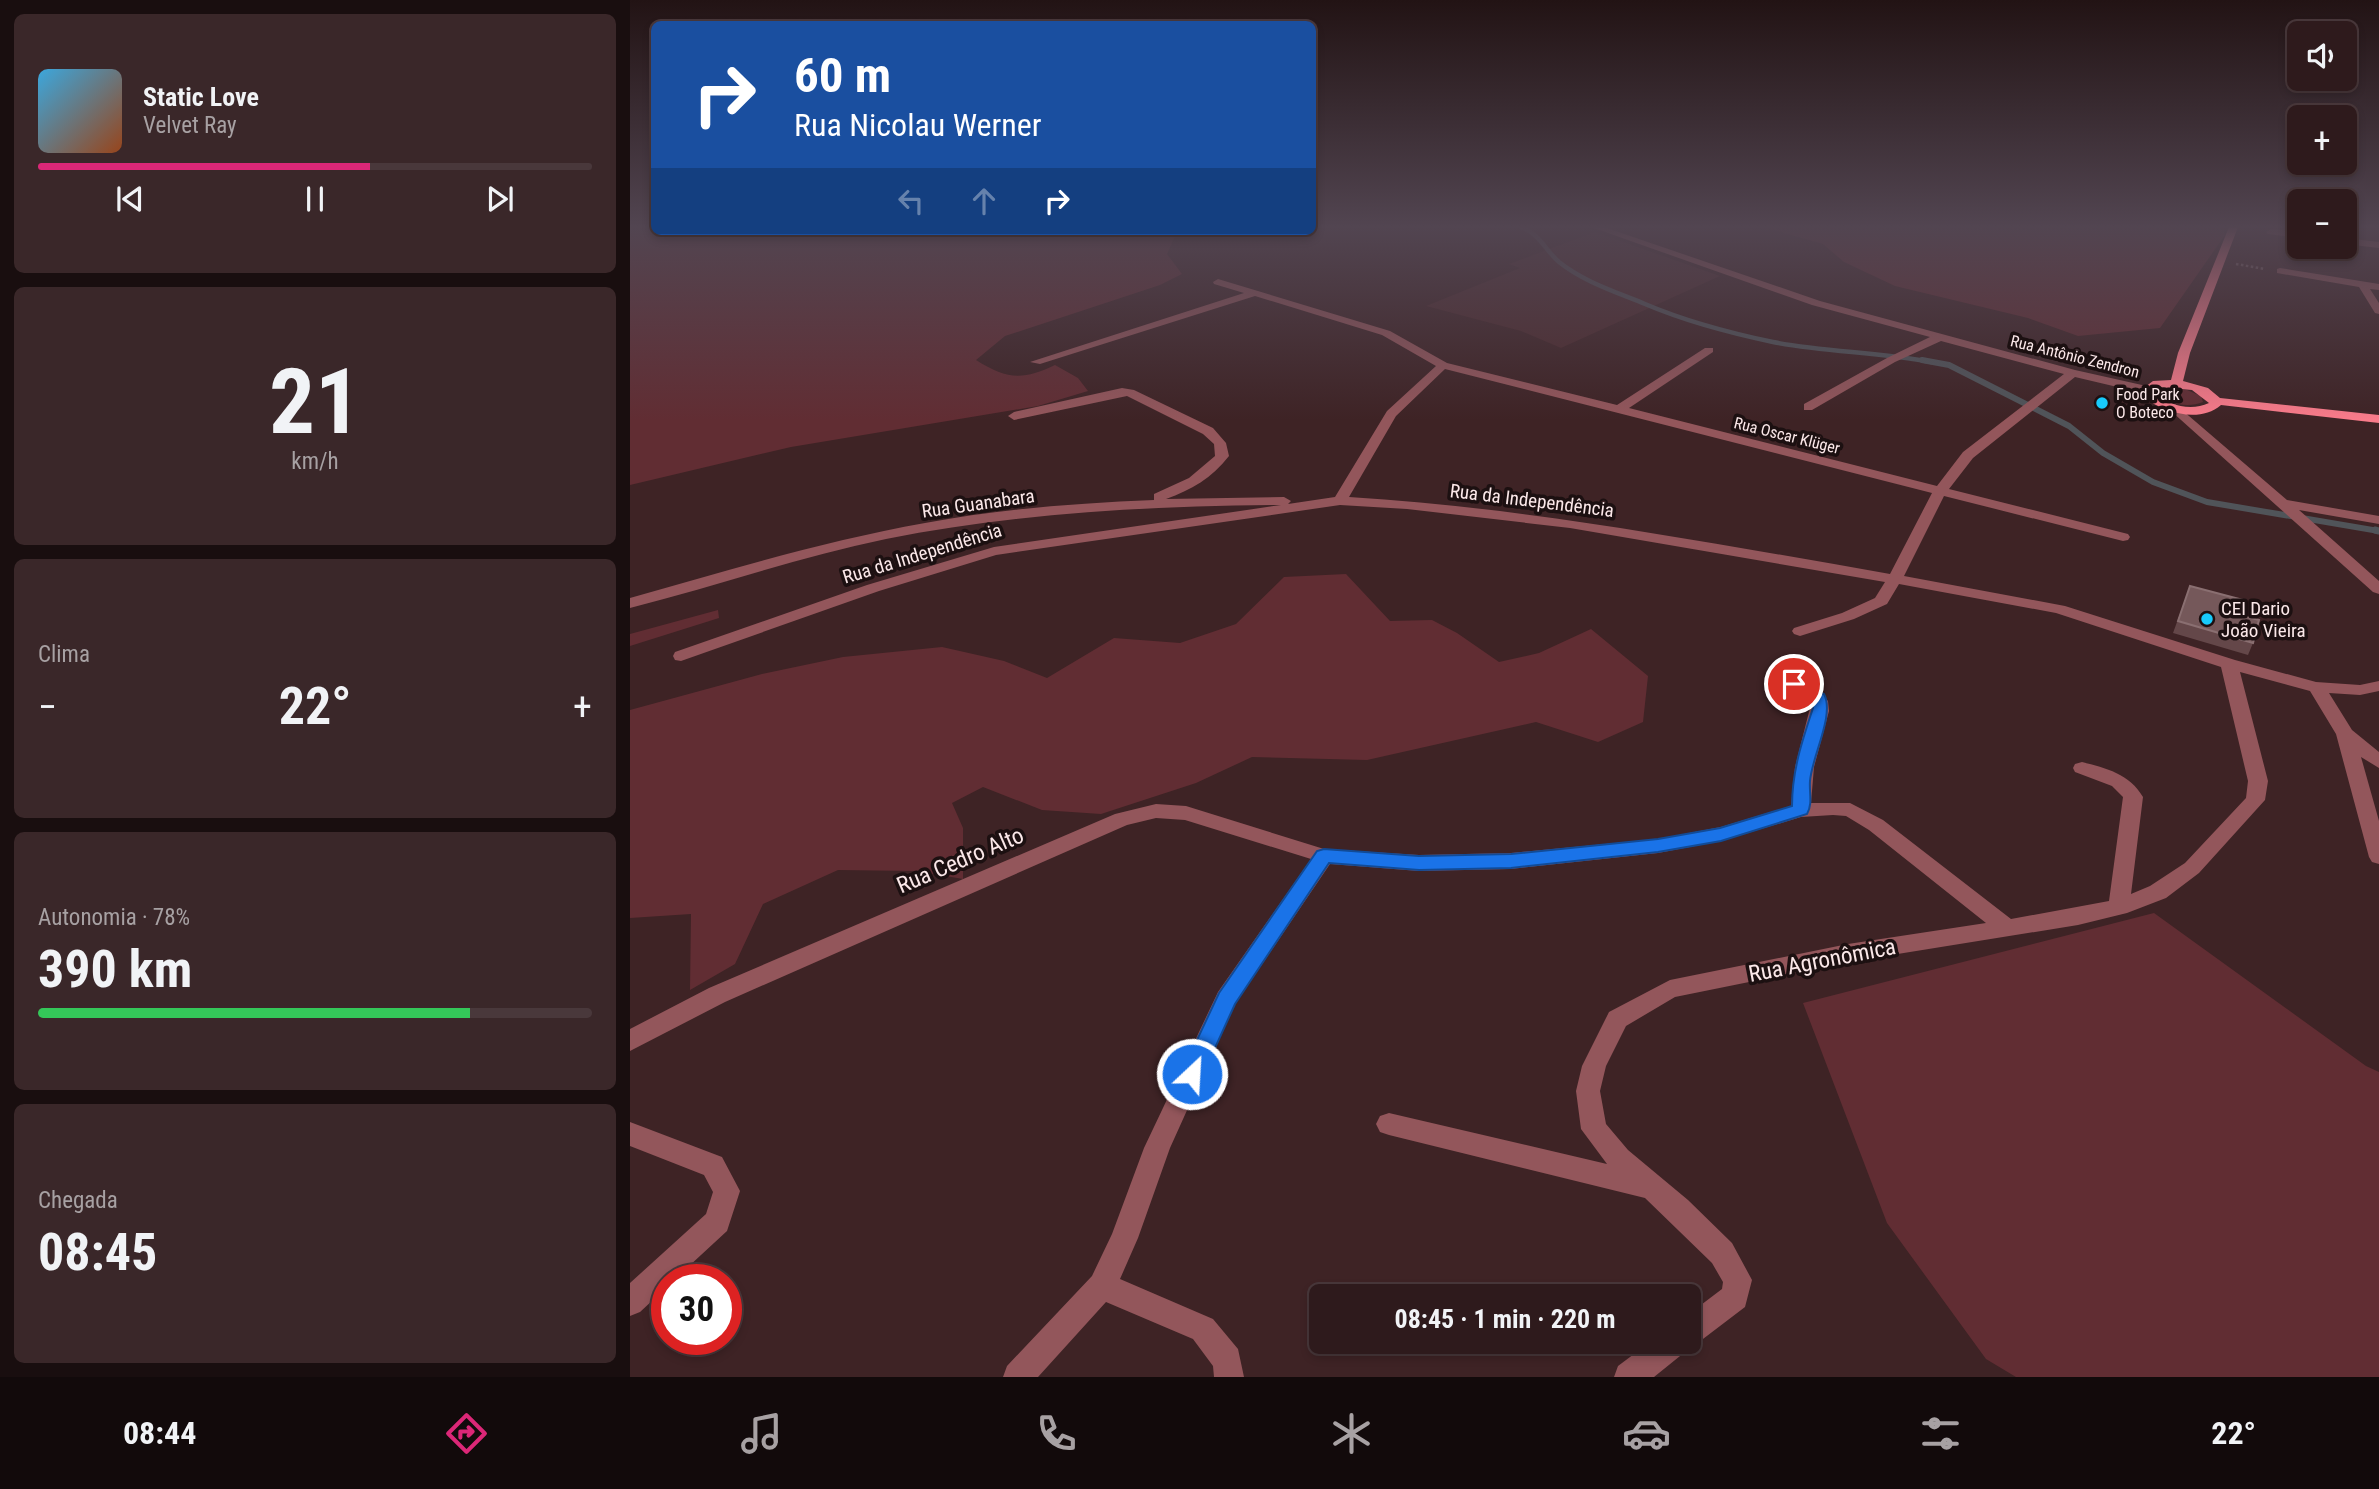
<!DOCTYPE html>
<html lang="pt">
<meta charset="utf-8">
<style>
body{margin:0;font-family:"Roboto Condensed",sans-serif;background:#3a2729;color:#f1f3f6;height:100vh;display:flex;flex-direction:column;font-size:26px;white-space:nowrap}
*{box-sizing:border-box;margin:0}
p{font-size:23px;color:#a7a1a3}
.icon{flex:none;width:38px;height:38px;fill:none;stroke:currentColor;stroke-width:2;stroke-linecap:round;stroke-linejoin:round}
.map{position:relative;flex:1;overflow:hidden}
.panel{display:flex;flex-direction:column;gap:14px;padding:14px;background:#190e0f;width:630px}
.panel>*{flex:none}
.top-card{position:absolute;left:21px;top:21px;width:665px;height:214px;border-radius:10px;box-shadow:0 4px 10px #0003,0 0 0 2px #49383b;background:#1a4fa0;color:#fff;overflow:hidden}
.tools{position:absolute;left:1657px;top:21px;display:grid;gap:14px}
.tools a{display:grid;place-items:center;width:70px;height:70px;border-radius:10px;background:#2e1a1c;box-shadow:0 4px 10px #0003,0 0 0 2px #49383b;font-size:35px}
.speed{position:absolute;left:21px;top:1264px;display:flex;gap:14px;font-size:35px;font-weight:700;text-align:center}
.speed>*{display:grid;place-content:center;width:91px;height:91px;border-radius:50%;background:#2e1a1c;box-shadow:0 4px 10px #0003,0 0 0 2px #49383b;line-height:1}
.speed .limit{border:10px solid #d22;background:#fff;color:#111}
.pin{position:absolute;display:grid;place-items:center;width:60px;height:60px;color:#fff;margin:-30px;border:4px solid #fff;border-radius:50%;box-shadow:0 2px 7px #0007}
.me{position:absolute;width:77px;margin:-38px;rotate:25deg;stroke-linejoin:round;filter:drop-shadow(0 0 5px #0008)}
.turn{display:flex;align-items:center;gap:24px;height:147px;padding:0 28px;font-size:32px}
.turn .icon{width:91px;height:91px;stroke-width:2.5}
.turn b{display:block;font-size:49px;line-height:60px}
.lanes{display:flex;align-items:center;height:66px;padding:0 28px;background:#0003;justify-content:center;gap:35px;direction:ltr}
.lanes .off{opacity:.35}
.big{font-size:52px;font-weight:700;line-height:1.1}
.panel .card{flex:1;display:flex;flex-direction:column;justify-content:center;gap:10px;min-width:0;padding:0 24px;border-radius:10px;background:#3a2729}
.panel .dial{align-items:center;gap:0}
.dial b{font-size:91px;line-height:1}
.song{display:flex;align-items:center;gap:21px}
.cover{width:84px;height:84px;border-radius:10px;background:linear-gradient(135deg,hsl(200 70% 55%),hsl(20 70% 35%))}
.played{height:7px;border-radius:4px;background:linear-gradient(90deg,#db2777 60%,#49383b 60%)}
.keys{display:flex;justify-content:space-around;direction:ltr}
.heat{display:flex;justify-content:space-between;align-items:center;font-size:38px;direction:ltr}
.charge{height:10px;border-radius:5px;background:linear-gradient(90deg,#34c759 78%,#49383b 0)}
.trip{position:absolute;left:679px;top:1284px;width:392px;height:70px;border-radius:10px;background:#2e1a1c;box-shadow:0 4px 10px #0003,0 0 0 2px #49383b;font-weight:700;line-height:70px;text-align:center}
.dock{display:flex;height:112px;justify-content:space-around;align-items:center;background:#120a0b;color:#a7a1a3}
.dock .icon{width:49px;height:49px}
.dock .on{color:#db2777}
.dock b{font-size:32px;color:#f1f3f6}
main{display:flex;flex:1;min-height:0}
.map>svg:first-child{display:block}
.built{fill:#4c2a2d}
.green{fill:#612d33}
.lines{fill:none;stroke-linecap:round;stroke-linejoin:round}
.stream-far2{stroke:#505459;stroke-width:4.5}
.stream-far1{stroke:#505459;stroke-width:6}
.stream{stroke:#505459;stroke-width:7}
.path{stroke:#826a6c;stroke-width:2.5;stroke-dasharray:2.5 2.5;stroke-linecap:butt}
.minor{fill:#93565b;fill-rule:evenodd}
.major{fill:#f97b8a;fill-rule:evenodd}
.wall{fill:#644749}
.building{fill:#75585a;stroke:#8a6f71;stroke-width:2}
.route{fill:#1a73e8;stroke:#114b97;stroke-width:2}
.poi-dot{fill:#18cafb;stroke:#1c1011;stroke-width:2.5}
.labels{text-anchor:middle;stroke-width:7;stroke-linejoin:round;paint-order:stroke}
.far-street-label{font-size:16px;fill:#fbe8e9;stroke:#1c1011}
.far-poi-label{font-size:16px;fill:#fbe8e9;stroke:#1c1011;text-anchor:start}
.street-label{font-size:19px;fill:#fbe8e9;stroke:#1c1011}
.poi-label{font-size:19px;fill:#fbe8e9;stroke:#1c1011;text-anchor:start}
.near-street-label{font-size:23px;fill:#fbe8e9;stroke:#1c1011}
</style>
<main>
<section class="panel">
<div class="card">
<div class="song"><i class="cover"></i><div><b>Static Love</b><p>Velvet Ray</p></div></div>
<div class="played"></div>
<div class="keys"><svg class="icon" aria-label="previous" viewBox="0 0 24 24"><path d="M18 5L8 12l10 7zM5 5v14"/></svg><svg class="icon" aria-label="pause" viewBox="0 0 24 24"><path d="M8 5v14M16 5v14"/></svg><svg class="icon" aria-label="next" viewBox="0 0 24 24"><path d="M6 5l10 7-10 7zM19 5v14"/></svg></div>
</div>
<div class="card dial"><b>21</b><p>km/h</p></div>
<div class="card"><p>Clima</p>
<div class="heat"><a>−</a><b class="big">22°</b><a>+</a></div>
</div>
<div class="card"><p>Autonomia · 78%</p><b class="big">390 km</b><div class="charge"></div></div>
<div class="card"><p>Chegada</p><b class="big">08:45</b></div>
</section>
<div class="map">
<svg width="1749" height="1377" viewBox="0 0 1749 1377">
<rect width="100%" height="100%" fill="#3e2325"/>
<path class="built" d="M965,232L1090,276L931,348L891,331L796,306L890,268L879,264Z"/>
<g class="green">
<path d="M0,227H24V231H543L545,236L537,254L552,274L530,285L375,336L346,360C376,379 392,381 425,365L448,378L458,391L408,406L161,447L0,485Z"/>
<path d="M1133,227H1593L1595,235L1530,328L1448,336L1398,318L1265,286L1214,262L1193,244Z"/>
<path d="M1536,388L1557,390L1571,396L1573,402C1559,408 1539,405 1529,394Z"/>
<path d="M716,574L760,621L802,620L827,633L869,662L909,653L961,629L1018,676L1013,722L968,742L906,722L737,760L622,757L566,783L471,814L412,810L353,787L322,803L333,828V879L286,871L208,870L133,904L105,964L60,990L61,914L0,918V710L132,674L213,657L312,647L374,661L417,678L484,638L550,643L606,624L654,577Z"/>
<path d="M88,610L89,618L0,646V634Z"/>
<path d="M1524,913L1736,1066L1749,1072V1377H1386L1356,1359L1257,1223L1173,1003Z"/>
</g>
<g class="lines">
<path class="stream-far2" d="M891,227C910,234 915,250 929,262C954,282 986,292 1015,304C1055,321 1100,333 1143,342C1195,352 1249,352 1301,362"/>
<path class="stream-far1" d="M1292,360L1319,365L1439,426L1473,453L1523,482L1577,502L1749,531"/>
<path class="stream" d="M1745,530L1749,531"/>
<path class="path" d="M1606,264L1635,269"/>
<g class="minor">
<path d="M961,227H974L1190,301L1445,370L1521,387V393L1517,394L1445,377L1343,458L1319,489L1498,534L1500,537L1498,540L1493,541L1314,496L1274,576L1435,606L1605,660L1686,682L1730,685L1749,681V691L1730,695L1699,693L1722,730L1749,752V768L1731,757L1749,821V864L1742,862L1739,857L1706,734L1680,691L1610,672L1638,781L1635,800L1569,873L1536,898L1497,913L1448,925L1218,962L1045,997L996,1026L976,1066L970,1091L976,1124L998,1150L1058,1200L1102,1243L1122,1280L1115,1307L1069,1342L1058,1346L1055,1352L1024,1377H984L988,1366L1020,1342H1059V1314L1092,1289L1093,1282L1082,1263L1015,1198L759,1135L750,1132L746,1124L750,1116L759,1113L977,1164L951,1129L946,1091L952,1066L979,1012L1040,980L1218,944L1356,923L1239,830L1216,816L1203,815L1171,817L1091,841L1028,853L881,869L789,871L700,864L605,1004L540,1148L508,1238L490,1279L583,1319L608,1349L614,1377H584L583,1366L563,1339L476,1302L408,1377H373L377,1366L462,1276L482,1234L514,1148L588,992L681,859L555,820L526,818L497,825L95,1002L0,1051V1029L79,988L485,814L526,804L556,806L694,849L789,855L881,853L1028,839L1091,827L1161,806L1165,767L1181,704L1174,695L1143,683L1140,679L1143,675L1149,674L1187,688L1198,701L1199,711L1184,767L1181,803H1220L1253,820L1381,919L1479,901L1493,797L1482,786L1445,772L1443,768L1445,764L1452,762C1476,768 1500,774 1513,797L1501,894L1520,886L1555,863L1616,798L1618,781L1591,667L1426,613L1269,584L1257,604L1224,619L1170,636L1164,634L1162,631L1164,628L1212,613L1245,598L1255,582L940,528L777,509L710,505L366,555L249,591L51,661L45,660L43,656L45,652L237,585L364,547L651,505C519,506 386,513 256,539C169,557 86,586 0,608V598C98,570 195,541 295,523C371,509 448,503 524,500V494L559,478L585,456L584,444L573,434L497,396L384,420L378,416L384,412L492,388L504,390L583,428L596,443L599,456C582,478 561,490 536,499L654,497L661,501L658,504L705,497L757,411L806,366L752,335L625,296L410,364L400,362L614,293L584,284L583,282L588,279L760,331L817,363L987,405L1075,348H1083V352L999,408L1307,486L1333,452L1434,374L1311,341L1265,362L1182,410H1174V404L1257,358L1300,337L1182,305ZM815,369L1302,493L1260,574C1081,543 901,508 719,497L766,416Z"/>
<path d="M1641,229L1670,232V238L1638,234L1636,232Z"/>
<path d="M1715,238L1749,242V248L1715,244Z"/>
<path d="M1650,268L1749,284V290L1740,289L1749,303V314L1745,313L1729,287L1647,273V269Z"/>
<path d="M1545,404L1657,500L1749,516V524L1669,510L1749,581V594L1743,592L1541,411L1539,408Z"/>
<path d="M0,1122L92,1157L110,1191L97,1231L45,1279H37V1287L10,1312L0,1316V1283L76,1214L83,1192L74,1175L0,1146Z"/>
</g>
<path class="major" d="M1599,227H1608L1560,353L1553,381L1578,388L1590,398L1749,415V423L1591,405C1569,424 1533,412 1513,397L1511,390L1523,381L1541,380L1548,353ZM1530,387L1562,390L1579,403C1560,412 1539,405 1523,393Z"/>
</g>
<path class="wall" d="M1560,586L1609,615L1623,643L1618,655L1543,633Z"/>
<path class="building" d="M1560,586L1613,600L1609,615L1629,620L1623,643L1548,621Z"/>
<linearGradient id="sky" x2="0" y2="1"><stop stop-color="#221314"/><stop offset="0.54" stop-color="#524551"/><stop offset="1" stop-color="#524551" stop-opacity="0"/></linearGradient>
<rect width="1749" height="420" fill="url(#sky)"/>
<path class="route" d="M1164,680L1194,694C1205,715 1182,756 1180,781C1179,792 1183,804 1177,814L1091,841L1028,852L881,868L789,870L699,863L605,1004L570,1081L562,1083L554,1081L551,1074L589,993L687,851L694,849L789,856L881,854L1028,839L1090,828L1162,806C1162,771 1172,741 1183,708L1181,700L1156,684Z"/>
<g class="poi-dot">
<circle cx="1472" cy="403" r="7"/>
<circle cx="1577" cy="619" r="7"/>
</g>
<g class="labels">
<g class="far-street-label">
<text transform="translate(1445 356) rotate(14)" y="6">Rua Antônio Zendron</text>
<text transform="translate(1157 435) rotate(14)" y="6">Rua Oscar Klüger</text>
</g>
<g class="far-poi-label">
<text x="1486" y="400">Food Park<tspan x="1486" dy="18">O Boteco</tspan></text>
</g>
<g class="street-label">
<text transform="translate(902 500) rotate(7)" y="7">Rua da Independência</text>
<text transform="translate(348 503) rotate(-8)" y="7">Rua Guanabara</text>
<text transform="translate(292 553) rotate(-17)" y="7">Rua da Independência</text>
</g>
<g class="poi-label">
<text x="1591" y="615">CEI Dario<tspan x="1591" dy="22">João Vieira</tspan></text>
</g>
<g class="near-street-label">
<text transform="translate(330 860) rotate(-23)" y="8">Rua Cedro Alto</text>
<text transform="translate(1192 960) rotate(-11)" y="8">Rua Agronômica</text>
</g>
</g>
</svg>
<div class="tools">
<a><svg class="icon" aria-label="sound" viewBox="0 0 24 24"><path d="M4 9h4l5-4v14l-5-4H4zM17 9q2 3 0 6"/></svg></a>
<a>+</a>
<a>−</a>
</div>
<div class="speed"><div class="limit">30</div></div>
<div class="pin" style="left:1164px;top:684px;background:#d93025"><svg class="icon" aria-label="arrive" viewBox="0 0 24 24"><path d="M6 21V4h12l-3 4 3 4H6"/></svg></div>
<svg class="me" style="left:562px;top:1074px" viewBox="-20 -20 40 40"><circle r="17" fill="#1a73e8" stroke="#fff" stroke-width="3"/><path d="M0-11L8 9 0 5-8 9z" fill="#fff"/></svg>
<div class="trip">08:45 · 1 min · 220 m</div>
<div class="top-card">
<div class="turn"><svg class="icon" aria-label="right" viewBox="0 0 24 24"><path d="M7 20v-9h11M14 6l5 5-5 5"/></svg><div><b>60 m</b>Rua Nicolau Werner</div></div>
<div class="lanes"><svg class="icon off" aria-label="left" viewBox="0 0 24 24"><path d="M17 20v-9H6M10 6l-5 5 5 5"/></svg><svg class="icon off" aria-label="ahead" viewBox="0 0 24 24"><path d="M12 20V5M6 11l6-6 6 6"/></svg><svg class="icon" aria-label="right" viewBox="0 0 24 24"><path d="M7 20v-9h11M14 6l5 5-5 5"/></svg></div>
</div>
</div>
</main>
<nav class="dock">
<b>08:44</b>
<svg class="icon on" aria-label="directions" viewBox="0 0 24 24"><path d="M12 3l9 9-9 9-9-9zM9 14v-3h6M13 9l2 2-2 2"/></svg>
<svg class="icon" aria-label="music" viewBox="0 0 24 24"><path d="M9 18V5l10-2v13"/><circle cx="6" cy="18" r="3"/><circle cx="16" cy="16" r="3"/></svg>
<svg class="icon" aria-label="phone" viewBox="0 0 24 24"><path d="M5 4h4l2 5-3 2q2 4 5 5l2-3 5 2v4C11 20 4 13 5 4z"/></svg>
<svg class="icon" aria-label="climate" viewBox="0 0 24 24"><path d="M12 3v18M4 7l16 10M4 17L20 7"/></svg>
<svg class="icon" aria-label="car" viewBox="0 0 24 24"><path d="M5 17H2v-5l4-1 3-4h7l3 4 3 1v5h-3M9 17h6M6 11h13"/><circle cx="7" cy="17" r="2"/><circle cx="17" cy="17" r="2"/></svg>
<svg class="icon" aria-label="filters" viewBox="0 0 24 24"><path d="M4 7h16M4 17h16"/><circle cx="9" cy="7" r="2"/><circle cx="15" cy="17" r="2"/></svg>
<b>22°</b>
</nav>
